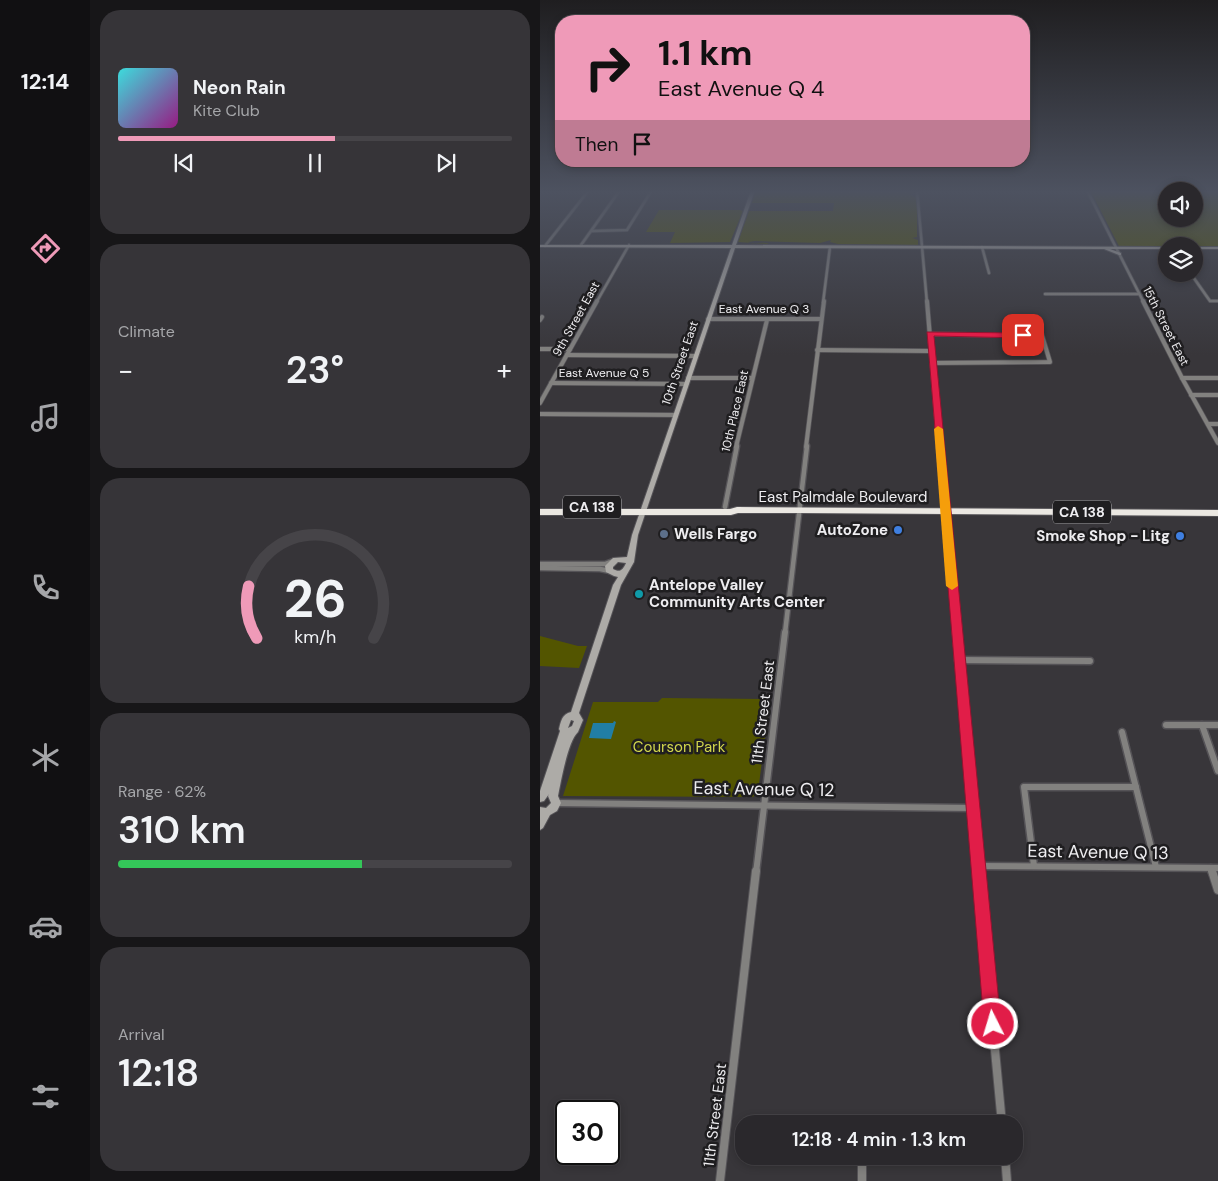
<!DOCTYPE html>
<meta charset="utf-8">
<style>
body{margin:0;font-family:"DM Sans",sans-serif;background:#363438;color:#f1f3f6;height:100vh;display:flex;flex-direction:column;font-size:19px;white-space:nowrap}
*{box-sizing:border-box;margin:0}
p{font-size:16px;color:#a5a6a9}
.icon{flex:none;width:28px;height:28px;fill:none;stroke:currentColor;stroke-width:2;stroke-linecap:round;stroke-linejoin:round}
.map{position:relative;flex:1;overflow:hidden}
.sheet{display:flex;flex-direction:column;gap:10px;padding:10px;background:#171618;width:450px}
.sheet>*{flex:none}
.top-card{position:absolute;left:15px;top:15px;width:475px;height:152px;border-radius:20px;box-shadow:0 2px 8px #0003,0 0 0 1px #464448;background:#ef9ab8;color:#111;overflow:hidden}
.tools{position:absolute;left:618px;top:182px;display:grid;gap:10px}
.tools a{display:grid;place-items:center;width:45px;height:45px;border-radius:50%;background:#2a282c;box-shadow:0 2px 8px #0003,0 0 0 1px #464448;font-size:25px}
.speed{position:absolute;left:15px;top:1100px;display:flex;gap:10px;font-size:25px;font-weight:700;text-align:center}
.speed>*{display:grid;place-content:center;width:65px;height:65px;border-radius:50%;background:#2a282c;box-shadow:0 2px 8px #0003,0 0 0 1px #464448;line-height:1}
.speed .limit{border:2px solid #111;border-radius:8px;background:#fff;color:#111}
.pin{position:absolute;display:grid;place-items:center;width:42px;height:42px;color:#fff;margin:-21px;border-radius:10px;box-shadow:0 2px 8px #0006}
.me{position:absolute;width:55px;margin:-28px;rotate:355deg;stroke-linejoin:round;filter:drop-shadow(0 0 4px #0008)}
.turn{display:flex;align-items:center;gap:18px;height:105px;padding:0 20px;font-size:22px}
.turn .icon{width:65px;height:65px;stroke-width:2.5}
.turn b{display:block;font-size:35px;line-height:42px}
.then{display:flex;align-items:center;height:48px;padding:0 20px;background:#0003;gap:10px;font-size:19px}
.big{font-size:38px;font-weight:600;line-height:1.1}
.sheet .card{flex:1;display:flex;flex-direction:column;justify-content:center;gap:8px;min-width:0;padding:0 18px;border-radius:20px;background:#363438}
.sheet .dial{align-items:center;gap:0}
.dial svg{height:130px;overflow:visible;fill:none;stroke:#464448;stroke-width:7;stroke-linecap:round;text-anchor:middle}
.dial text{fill:#f1f3f6;stroke:none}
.song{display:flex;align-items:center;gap:15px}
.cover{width:60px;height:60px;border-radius:8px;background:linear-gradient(135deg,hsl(180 70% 55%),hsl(310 70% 35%))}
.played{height:5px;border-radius:2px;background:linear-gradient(90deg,#ef9ab8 55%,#464448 55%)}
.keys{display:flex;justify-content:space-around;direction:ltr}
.heat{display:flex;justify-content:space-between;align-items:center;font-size:28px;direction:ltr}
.charge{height:8px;border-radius:4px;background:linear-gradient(90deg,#34c759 62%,#464448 0)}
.trip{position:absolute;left:195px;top:1115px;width:288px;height:50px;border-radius:20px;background:#2a282c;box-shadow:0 2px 8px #0003,0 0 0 1px #464448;font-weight:600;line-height:50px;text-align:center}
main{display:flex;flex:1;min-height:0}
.tabs{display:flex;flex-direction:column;width:90px;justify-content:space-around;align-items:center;background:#111012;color:#a5a6a9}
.tabs .icon{width:35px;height:35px}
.tabs .selected{color:#ef9ab8}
.tabs b{font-size:22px;color:#f1f3f6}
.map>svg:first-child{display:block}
.green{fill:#535500;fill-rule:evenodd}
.water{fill:#217ea5}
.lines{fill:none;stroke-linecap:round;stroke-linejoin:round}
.street-far4-casing{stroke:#555357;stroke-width:4}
.street-far3-casing{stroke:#555357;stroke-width:5.5}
.street-far2-casing{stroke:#555357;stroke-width:7}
.street-far1-casing{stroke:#555357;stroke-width:9}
.street-casing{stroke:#555357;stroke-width:10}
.secondary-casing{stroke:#555357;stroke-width:2}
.highway-casing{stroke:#555357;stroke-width:2}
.street-far4{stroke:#82817f;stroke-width:2.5}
.street-far3{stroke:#82817f;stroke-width:4}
.street-far2{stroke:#82817f;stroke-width:4.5}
.street-far1{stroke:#82817f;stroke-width:6}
.street{stroke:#82817f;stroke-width:8}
.secondary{fill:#adaba7;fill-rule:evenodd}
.highway{fill:#ebe8e2;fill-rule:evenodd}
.route{fill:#e11d48;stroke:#92132f}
.slow{fill:#f59e0b}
.shop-dot{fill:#3f7fe0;stroke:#1f1e20;stroke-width:2}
.service-dot{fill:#5c6f8a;stroke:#1f1e20;stroke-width:2}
.culture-dot{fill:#0f9aa8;stroke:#1f1e20;stroke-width:2}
.labels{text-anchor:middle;stroke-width:5;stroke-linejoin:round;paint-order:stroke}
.far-street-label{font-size:12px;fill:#eeedf0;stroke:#1f1e20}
.shield{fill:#1f1e20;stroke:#b0afb2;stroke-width:1}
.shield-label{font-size:14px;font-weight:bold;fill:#eeedf0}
.street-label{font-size:15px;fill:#eeedf0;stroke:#1f1e20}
.poi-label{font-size:15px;font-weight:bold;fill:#eeedf0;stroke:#1f1e20;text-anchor:end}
.park-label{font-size:15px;fill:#d2d74d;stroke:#1f1e20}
.near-street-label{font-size:18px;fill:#eeedf0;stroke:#1f1e20}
</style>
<main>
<nav class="tabs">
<b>12:14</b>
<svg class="icon selected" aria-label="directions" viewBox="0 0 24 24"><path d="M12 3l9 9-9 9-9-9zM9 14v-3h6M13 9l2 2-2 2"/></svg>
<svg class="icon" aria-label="music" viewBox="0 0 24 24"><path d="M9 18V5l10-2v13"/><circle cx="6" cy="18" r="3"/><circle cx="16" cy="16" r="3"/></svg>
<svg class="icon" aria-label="phone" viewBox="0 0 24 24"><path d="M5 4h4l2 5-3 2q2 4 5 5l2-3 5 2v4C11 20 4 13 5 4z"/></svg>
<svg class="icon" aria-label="climate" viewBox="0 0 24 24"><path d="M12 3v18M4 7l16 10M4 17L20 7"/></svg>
<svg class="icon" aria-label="car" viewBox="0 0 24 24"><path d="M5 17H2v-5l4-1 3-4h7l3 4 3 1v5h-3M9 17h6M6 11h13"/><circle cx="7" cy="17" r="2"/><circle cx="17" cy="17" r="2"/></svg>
<svg class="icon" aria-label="filters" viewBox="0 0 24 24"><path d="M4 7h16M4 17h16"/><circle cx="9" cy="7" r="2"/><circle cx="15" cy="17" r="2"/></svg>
</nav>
<section class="sheet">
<div class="card">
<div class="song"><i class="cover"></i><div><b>Neon Rain</b><p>Kite Club</p></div></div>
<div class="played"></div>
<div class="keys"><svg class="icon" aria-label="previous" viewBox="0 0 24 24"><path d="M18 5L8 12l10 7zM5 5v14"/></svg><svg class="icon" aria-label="pause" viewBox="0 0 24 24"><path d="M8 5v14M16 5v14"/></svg><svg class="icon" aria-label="next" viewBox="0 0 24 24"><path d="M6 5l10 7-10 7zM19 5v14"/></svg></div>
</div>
<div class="card"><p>Climate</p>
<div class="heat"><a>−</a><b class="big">23°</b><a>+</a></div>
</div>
<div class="card dial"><svg viewBox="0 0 100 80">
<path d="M14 69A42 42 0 1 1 86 69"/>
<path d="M14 69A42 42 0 0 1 9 37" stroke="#ef9ab8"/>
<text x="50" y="56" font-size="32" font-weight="700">26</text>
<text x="50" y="72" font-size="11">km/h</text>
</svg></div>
<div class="card"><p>Range · 62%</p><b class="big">310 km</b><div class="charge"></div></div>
<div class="card"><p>Arrival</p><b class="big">12:18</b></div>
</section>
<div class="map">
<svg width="678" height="1181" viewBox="0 0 678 1181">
<rect width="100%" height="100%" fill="#38363a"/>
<g class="green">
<path d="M216,190H373L375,192L369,194L377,198V237L372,238L378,240V245L298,244L290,242L291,240L280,243L215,241L208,242C213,245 223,241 229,244L198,242L209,211H293L294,203H212Z"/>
<path d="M550,190H678V246H579ZM626,191H654V219H626Z"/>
<path d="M119,210H200L203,211L190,242L130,243L135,232H106Z"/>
<path d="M0,636L38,646H47L39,668L0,666Z"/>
<path d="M122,698L227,699L225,714H228L218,792L213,797L23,796L53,702H118Z"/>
</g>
<path class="water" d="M74,721L76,722L71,739L49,738L53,723H73Z"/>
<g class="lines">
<g class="street-far4-casing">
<g id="street-far4">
<path d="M377,190L387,303"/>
<path d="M547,190L604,303"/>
<path d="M52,231L87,230L112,190"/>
<path d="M41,245L80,190"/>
<path d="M5,246L49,190"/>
<path d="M442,247L449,273"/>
<path d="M651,274L670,301H678"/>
<path d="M505,294H599"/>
<path d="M56,303L89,245"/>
<path d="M283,303L290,247"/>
</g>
</g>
<g class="street-far3-casing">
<g id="street-far3">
<path d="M387,301L399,447"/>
<path d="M603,301L642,378L678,443"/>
<path d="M168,319H281"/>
<path d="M0,320L2,317"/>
<path d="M390,334L501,336"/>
<path d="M0,349H30"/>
<path d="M277,350L391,351"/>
<path d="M27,355L156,356"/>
<path d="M392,363L510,362L498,322"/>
<path d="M148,378H212"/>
<path d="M642,378H678"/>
<path d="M11,383L146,384"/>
<path d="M651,395H678"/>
<path d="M0,403L57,301"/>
<path d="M0,414L136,415"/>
<path d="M668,424H678"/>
<path d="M196,447L227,320"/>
<path d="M266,447L284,301"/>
</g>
</g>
<g class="street-far2-casing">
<g id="street-far2">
<path d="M399,446L416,633"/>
<path d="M185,507L197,446"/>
<path d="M0,564H65L73,561"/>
<path d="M0,568L60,569L70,571"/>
<path d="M245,633L267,446"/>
</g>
</g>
<g class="street-far1-casing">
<g id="street-far1">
<path d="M416,632L438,873"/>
<path d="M418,660L550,661"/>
<path d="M626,725H678"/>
<path d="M662,725L678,771"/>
<path d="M582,732L616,867"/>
<path d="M16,803L432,808"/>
<path d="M438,866L678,868"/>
<path d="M494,866L484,787H596"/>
<path d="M671,868L672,873"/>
<path d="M216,873L245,632"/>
</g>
</g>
<g class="street-casing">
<g id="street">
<path d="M438,871L462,1124"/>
<path d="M672,871L678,890"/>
<path d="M322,1156V1181"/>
<path d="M465,1156L467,1181"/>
<path d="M180,1181L216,871"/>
</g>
</g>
<g class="secondary-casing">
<g id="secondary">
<path d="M211,190H215L196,245L626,247V249H570L581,253V255H579L564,249L195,248L98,535L94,562L81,585L39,713L43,720L38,732C28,741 21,781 18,796L21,803L17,811L10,815L3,828L0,830V807L6,808L11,803L8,796L9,794L4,801L0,802V791L20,731L19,729C21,721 22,714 31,712L73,585L78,577L74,576L66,572L65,566L73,558L87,557L92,535L191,248L0,247V245H192ZM78,562L86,563C83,570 80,573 73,569V567ZM31,720L34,721L32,726L28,728Z"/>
<rect x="654" y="247" width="24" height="2"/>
</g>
</g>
<g class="highway-casing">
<path id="highway" d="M197,507L678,510V516L259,513H198L191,515H0V509H190Z"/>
</g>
<use href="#street-far4" class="street-far4"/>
<use href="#street-far3" class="street-far3"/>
<use href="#street-far2" class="street-far2"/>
<use href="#street-far1" class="street-far1"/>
<use href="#street" class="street"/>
<use href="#secondary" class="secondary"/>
<use href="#highway" class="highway"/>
</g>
<linearGradient id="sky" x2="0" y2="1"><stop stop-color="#1f1e20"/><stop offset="0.54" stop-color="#4d5260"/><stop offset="1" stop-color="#4d5260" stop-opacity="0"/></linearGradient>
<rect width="678" height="355" fill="url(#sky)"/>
<path class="route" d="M387,332L483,333L486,335L483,338L394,336L461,1024L459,1031L453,1033L446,1031L444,1024Z"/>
<path class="slow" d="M398,426L403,429L418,586L412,590L406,586L394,429Z"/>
<g class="shop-dot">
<circle cx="358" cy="530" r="5"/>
<circle cx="640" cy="536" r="5"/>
</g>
<circle class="service-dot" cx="124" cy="534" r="5"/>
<circle class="culture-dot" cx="99" cy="594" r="5"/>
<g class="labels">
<g class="far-street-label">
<text x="224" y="313">East Avenue Q 3</text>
<text transform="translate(36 319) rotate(-61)" y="4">9th Street East</text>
<text transform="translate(626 326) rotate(63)" y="4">15th Street East</text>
<text transform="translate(140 363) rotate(-71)" y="4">10th Street East</text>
<text x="64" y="377">East Avenue Q 5</text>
<text transform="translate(195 411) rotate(-77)" y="4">10th Place East</text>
</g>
<g class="shield">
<rect x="23" y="495.5" width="58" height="23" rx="4"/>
<rect x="513" y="500.5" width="58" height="23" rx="4"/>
</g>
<g class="shield-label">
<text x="52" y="512">CA 138</text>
<text x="542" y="517">CA 138</text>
</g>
<g class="street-label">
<text x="303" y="502">East Palmdale Boulevard</text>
<text transform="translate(223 712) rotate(-83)" y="5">11th Street East</text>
<text transform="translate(175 1115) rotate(-83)" y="5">11th Street East</text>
</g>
<g class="poi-label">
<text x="348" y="535">AutoZone</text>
<text x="134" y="539" text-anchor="start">Wells Fargo</text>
<text x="630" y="541">Smoke Shop - Litg</text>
<text x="109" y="590" text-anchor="start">Antelope Valley<tspan x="109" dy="17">Community Arts Center</tspan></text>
</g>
<g class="park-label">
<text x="139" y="752">Courson Park</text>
</g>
<g class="near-street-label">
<text transform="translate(224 789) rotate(1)" y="6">East Avenue Q 12</text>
<text transform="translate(558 852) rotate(1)" y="6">East Avenue Q 13</text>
</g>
</g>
</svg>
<div class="tools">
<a><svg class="icon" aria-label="sound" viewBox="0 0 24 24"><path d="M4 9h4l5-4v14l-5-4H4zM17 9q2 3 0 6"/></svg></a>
<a><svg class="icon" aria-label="layers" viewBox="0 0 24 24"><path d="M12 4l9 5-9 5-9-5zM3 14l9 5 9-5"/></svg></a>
</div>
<div class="speed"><div class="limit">30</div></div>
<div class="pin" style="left:483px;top:335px;background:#d93025"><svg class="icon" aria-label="arrive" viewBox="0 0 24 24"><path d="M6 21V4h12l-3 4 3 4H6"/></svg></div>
<svg class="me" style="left:453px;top:1024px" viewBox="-20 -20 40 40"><circle r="17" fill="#e11d48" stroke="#fff" stroke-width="3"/><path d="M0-11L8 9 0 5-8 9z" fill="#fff"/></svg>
<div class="trip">12:18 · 4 min · 1.3 km</div>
<div class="top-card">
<div class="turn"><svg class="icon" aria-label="right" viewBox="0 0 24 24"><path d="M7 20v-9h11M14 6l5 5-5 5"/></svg><div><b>1.1 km</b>East Avenue Q 4</div></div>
<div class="then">Then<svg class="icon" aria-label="arrive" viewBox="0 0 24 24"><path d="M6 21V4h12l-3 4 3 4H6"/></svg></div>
</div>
</div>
</main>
